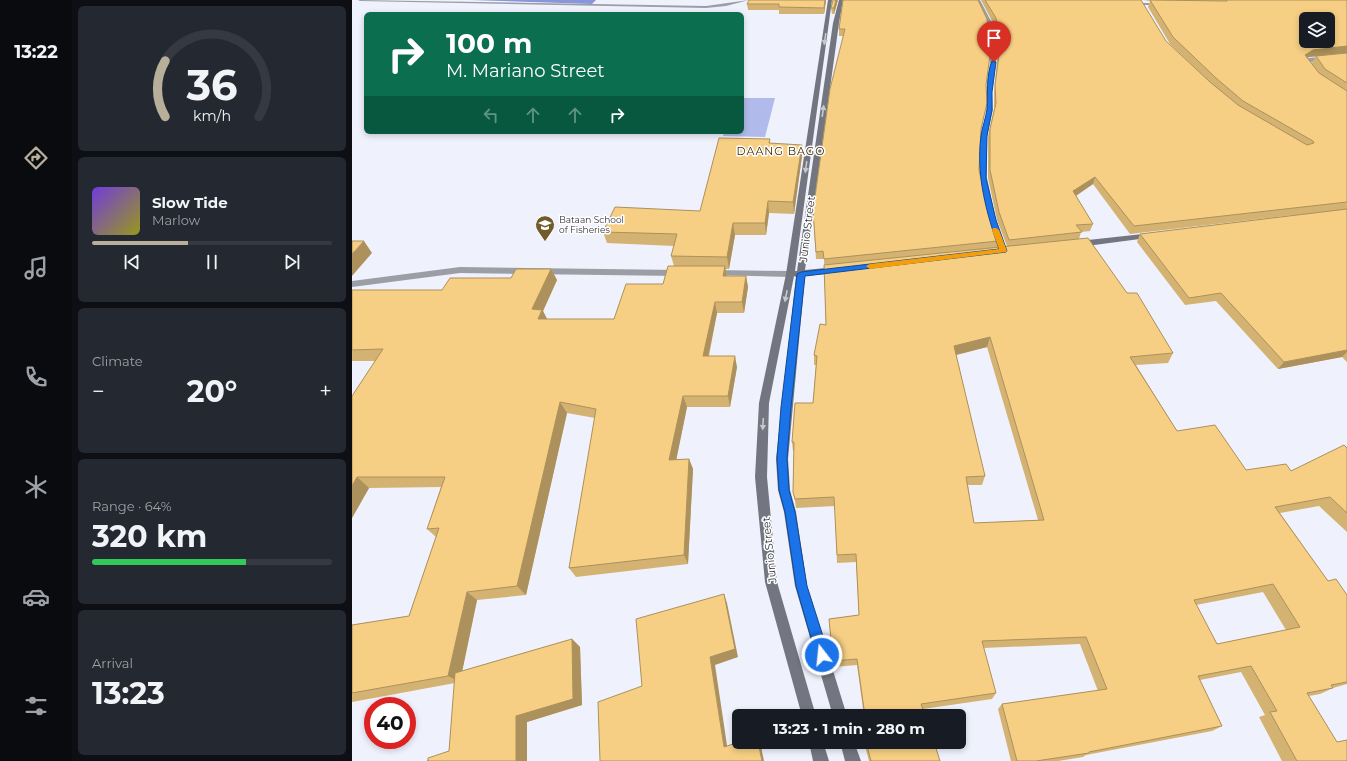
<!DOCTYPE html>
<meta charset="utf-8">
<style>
body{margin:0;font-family:Montserrat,sans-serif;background:#242831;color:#f1f3f6;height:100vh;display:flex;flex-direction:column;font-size:15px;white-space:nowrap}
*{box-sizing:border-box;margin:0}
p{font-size:13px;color:#9ea1a6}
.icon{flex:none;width:22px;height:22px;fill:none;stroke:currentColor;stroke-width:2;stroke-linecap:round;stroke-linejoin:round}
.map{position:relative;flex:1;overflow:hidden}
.side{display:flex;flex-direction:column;gap:6px;padding:6px;background:#0d0f14;width:280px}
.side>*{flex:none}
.top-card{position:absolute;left:12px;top:12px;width:380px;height:122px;border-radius:6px;box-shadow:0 2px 6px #0003;background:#0b6e4f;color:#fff;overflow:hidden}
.buttons{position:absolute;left:947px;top:12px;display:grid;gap:8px}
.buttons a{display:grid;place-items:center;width:36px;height:36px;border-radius:6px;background:#171b24;box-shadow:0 2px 6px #0003;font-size:20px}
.speed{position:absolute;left:12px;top:697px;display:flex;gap:8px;font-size:20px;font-weight:700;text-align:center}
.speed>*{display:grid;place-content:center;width:52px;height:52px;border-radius:50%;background:#171b24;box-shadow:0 2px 6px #0003;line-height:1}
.speed .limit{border:6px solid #d22;background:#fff;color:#111}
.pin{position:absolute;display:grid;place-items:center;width:34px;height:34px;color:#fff;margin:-41px -17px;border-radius:50% 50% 50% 0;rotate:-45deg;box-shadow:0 0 4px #0007}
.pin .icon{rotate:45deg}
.me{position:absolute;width:44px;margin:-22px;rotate:344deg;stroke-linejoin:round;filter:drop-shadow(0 0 3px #0008)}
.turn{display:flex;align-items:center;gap:14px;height:84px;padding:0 16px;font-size:18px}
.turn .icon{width:52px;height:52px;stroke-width:2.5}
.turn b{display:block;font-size:28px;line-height:34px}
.lanes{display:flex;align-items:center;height:38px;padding:0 16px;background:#0003;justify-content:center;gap:20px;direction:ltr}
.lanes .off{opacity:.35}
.big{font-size:30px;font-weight:700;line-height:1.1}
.side .card{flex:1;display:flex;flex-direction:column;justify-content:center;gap:6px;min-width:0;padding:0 14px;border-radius:6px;background:#242831}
.side .dial{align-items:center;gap:0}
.dial svg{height:104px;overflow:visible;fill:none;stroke:#363941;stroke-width:7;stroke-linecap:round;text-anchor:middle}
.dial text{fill:#f1f3f6;stroke:none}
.song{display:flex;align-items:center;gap:12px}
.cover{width:48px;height:48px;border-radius:6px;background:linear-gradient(135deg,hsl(260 70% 55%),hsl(60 70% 35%))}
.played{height:4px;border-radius:2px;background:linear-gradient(90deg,#b8af9b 40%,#363941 40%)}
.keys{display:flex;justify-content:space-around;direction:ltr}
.heat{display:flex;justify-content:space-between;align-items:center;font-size:22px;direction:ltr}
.charge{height:6px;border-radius:3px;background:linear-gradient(90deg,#34c759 64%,#363941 0)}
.trip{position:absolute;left:380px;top:709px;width:234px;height:40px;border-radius:6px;background:#171b24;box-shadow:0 2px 6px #0003;font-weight:700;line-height:40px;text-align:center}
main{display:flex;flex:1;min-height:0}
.menu{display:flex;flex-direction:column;width:72px;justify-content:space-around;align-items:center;background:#090b0e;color:#9ea1a6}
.menu .icon{width:28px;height:28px}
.menu .active{color:#b8af9b}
.menu b{font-size:18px;color:#f1f3f6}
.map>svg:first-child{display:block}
.green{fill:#b1bbeb}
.water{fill:#8996dc}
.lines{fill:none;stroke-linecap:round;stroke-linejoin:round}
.lane{fill:#9c9ea5;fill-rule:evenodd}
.street{fill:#9c9ea5;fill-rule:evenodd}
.secondary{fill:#737680;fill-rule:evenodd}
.wall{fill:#d4b272;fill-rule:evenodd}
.shaded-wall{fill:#ac915c}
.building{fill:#f6cf84;stroke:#ac915c;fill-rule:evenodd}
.oneway{fill:#c7c8cc}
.route{fill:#1a73e8;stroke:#114b97}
.slow{fill:#f59e0b}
.labels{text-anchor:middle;stroke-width:3;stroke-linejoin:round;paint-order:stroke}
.far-poi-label{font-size:9px;fill:#31333a;stroke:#fff;text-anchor:start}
.far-quarter-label{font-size:11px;letter-spacing:1px;fill:#3f2d04;stroke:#fff}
.street-label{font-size:11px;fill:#31333a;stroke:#fff}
</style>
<main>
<nav class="menu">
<b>13:22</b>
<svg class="icon active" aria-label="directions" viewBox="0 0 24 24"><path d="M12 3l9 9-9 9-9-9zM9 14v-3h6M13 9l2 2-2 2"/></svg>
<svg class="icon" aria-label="music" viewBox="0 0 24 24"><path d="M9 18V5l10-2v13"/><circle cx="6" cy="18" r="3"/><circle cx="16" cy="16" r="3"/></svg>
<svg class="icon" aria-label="phone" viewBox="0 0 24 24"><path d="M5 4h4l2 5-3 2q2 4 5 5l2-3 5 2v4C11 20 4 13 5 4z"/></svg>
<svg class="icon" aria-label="climate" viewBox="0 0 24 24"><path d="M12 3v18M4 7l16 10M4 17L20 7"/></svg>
<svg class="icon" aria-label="car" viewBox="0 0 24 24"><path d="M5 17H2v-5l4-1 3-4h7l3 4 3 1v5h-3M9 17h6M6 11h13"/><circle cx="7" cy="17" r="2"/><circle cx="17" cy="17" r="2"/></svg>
<svg class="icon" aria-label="filters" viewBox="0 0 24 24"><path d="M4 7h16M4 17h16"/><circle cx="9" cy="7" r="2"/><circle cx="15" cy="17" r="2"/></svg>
</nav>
<section class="side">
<div class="card dial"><svg viewBox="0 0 100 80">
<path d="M14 69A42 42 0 1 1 86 69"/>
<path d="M14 69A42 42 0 0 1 14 26" stroke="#b8af9b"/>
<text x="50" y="56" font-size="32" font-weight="700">36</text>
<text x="50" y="72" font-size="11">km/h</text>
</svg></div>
<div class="card">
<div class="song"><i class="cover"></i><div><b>Slow Tide</b><p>Marlow</p></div></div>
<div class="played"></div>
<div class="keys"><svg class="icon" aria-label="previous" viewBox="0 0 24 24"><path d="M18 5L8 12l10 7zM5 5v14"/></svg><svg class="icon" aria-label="pause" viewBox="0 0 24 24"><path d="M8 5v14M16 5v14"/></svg><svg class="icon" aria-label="next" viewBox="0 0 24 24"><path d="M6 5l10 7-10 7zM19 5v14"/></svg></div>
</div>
<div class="card"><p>Climate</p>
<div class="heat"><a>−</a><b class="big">20°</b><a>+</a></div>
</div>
<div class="card"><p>Range · 64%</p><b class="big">320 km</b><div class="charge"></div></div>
<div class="card"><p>Arrival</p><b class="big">13:23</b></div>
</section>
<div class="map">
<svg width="995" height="761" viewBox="0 0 995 761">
<rect width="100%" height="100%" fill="#eff1fc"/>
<path class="green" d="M390,98H423L413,137L371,136L372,132H390Z"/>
<path class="water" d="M119,0H244L240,4Z"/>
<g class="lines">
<g class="lane">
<path d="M6,0L354,6L397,0L374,6L354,8L8,1Z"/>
<path d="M108,267L327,270L331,273L327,276L108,273L0,287V281Z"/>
<path d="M361,270L438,271L442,274L438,277L358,275L357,273L358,271Z"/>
</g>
<g class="street">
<path d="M624,0H628L641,25L644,62L640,92L641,110L635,136V178L644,220L655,251L651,254L647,251L636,220L627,178L629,136L635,110L634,92L638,62L635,25Z"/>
<path d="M778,3H810L812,4L810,5H776Z"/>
<path d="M995,54V58L958,62H957L963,71L960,73L958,72L951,62L957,58Z"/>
</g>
<g class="secondary">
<path d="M476,0H480L443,271H445L481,23L487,0H491L487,23L453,270L484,267L488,270L484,273L453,276L436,459L438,490L444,512L455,586L495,716H481L443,586L432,512L426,490L424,459L444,277L442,276L417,403L415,477L425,582L464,716H450L413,582L403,477L407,403L434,274Z"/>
<path d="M800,233L804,235L803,237L727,247L723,244L727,241Z"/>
<path d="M457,742H471L477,761H461Z"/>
<path d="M488,742H502L509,761H493Z"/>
</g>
</g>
<g class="wall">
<path d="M474,0L472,14H427V10H396L395,4Z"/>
<path d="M486,0L482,14H480L479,8Z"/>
<path d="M491,0L634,85L633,110L629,131L627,170L636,213L646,241L645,247L655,246L645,220L636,178V136L642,109V92L645,62L642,25L629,0H784L814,41L858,82L818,44L796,7L798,1L791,0H995V53L957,57L955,58L960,63L964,56L995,53V362L990,357L926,369L864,301L833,305L785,242L788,234L950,214L778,234L741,184L724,196L741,224L738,231L729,232L727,239L775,293L821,353L816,363L784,365L825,431L894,470L939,471L995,448V532L967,506L928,513L976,581L995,595V684L981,688L968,694L957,696L995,761H930L907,717L913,715L889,672L848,680L870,726L860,731L734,755L731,757L706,761H659L646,709L650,704L746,691L728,644L631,648L644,693L640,699L571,709L573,716H512L505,665L481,667L477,619L507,615L504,562L485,563L483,506L444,508L443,501L441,492L442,451H441L440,442L461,403L464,365H462V355L474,325L472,259H464L461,211L492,36H487V29ZM635,347L686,520L622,523L616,485H630L633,476L604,355ZM911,592L934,630L865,644L844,605Z"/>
<path d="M418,139V144L450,156L442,214L417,213L414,235H383L377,269H373L375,276H394L396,287L392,313H365L357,356L385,367L378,407H335L324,460L337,459L341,469L336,564L224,577L217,568L243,418L215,413L174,595L125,600L110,671L220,639L228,647L230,705L175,722V761H75L97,751L103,683L0,702V625L57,616L84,537L75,529L89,487L17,488L0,518V396L23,361H0V290H90L159,278L199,269L205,280L191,311L195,319H262L311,284L322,266L319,256L322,246L255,243L251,232L348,211Z"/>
<path d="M512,742H582L588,761H517Z"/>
</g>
<g class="shaded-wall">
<path d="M473,0H474L472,14V8Z"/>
<path d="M484,0H486L482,14V8Z"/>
<path d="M995,46V53L957,57L950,62L953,55L961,50Z"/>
<path d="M450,145V156L442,214L441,202Z"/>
<path d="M743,177L741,184L719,199L721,191Z"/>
<path d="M416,201L417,213L414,235L413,223Z"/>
<path d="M381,223L383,235L377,269L375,257Z"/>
<path d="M12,241L20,253L0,276V254Z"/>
<path d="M373,266L375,278L371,276Z"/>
<path d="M199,269L205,280L191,311L196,321L192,330L180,309Z"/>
<path d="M394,276L396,287L392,313L390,302Z"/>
<path d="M363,302L365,313L354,367L351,356Z"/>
<path d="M638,337L635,347L600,356L602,346Z"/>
<path d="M995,350V352L990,357L926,369L932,362Z"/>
<path d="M383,356L385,367L378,407L376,396Z"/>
<path d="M331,396L335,407L322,471L317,460Z"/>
<path d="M208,402L215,413L174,595L165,586Z"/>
<path d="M337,459L341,469L336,564L332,555Z"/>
<path d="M5,477L17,488L0,518V486Z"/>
<path d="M115,592L125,600L108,682L96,676Z"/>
<path d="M372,594L375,603L386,657L363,665L376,752L372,747L358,657Z"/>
<path d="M220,639L228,647L230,705L175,722V761H164V716Z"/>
<path d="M406,742H408L412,761H410Z"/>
</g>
<g class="building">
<path d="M397,0H473L472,8L427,7V4H395Z"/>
<path d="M481,0H484L482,8H479Z"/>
<path d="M491,0H626L635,19L638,55L634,85L635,103L629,129L627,170L636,213L646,241L472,259L471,251L464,252L461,211L478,89L493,29H487Z"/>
<path d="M633,0H789L814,41L858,82L886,105L955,145L962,143L961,141L891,101L864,78L821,37L798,0L875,1V0H995V46L961,50L953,55L967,73L995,91V202L782,226L743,177L721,191L741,224L724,225L730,232L657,240L647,212L638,170V129L644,103L643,85L647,55L644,18ZM954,19H976V41H954Z"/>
<path d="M995,53V83L973,69L964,56Z"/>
<path d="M367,138L418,139L417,143L450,145L441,202L416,201L413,223H381L375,257L319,256L325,234L251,232L263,207L348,211Z"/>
<path d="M995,209V350L932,362L869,293L837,298L788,234Z"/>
<path d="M736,238L775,293H785L821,353L778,357L825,431L863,425L894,470L934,464L939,471L992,445L995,448V513L978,497L923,507L976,581L984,579L995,595V682L979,685L981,688L955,693L985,742L995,740V761H945L918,712L925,711L899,666L846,676L870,726L737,752V753L684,761H665L650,704L755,689L734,637L630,641L644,693L569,704L573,716H513L505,659L481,661L477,619L507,615L504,554L485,555L482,497L443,499L441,492L442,442H440L443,403H461L465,356L462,355L468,324L474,325L472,265ZM638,337L692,520L622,523L614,477L633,476L602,346ZM921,584L948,627L865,644L842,600Z"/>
<path d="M0,241H12L0,254Z"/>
<path d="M316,266H373L371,276H394L390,302H363L351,356H383L376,396H331L317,460L337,459L332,555L217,568L244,409L208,402L165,586L115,592L96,676L0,693V625L57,616L87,528L75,529L93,477H5L0,486V396L31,349L0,350V290H90L98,278H159L164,269H199L180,309L190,310L186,319H262L274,284H311Z"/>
<path d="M372,594L383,649L358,657L372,747L387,742H406L410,761H248L246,702L290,686L284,619Z"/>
<path d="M220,639L221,699L164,716V761H75H76V758L97,751L103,673Z"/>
<path d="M514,742H582L588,761H519Z"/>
</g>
<defs><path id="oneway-solid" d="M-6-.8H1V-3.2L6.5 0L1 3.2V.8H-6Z"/></defs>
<g class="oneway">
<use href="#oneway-solid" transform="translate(473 39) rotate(98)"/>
<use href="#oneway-solid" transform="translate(471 111) rotate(-82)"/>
<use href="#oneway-solid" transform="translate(454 167) rotate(98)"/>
<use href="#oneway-solid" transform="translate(434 296) rotate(101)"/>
<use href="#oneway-solid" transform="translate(411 424) rotate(93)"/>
</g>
<path class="route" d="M640,61L644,62L640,92V110L635,136L634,178L644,220L655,251L654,252L453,276L439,407L435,458L437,490L443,512L455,586L477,655L475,659L470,661L466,659L464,655L444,586L433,512L427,490L425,458L429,407L445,274L449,272L647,249C634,212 624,175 629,136C630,127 634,118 635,109C636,93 634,76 640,61Z"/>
<path class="slow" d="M641,228H644L647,230L655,251L654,252L518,269L514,266L518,264L647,249L640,230Z"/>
<defs>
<g id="school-pin" transform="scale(1)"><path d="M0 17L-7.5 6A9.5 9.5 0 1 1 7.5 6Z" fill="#725b2b" stroke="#fff"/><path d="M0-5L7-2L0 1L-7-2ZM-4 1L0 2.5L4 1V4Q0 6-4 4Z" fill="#fff"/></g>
</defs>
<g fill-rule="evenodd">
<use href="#school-pin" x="193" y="225"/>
</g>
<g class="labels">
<g class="far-poi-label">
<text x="207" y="223">Bataan School<tspan x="207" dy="10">of Fisheries</tspan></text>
</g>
<g class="far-quarter-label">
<text x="429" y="155">DAANG BAGO</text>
</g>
<g class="street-label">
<text transform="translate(455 229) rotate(-83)" y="4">Junio Street</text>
<text transform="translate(417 550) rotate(-96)" y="4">Junio Street</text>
</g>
</g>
</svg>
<div class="buttons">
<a><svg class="icon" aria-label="layers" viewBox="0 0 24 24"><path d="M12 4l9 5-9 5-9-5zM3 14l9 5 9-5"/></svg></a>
</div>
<div class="speed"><div class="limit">40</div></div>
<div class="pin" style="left:642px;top:62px;background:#d93025"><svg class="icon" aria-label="arrive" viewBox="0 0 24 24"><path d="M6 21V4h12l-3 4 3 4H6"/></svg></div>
<svg class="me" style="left:470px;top:655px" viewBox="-20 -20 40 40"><circle r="17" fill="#1a73e8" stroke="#fff" stroke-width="3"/><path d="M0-11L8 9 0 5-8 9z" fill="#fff"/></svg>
<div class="trip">13:23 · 1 min · 280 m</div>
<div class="top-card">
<div class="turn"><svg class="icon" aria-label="right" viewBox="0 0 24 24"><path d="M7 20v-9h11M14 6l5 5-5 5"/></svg><div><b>100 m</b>M. Mariano Street</div></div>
<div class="lanes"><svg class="icon off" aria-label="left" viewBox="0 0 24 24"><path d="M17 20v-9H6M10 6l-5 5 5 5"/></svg><svg class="icon off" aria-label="ahead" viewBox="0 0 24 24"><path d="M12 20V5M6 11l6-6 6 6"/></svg><svg class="icon off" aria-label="ahead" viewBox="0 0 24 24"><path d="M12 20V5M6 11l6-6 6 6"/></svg><svg class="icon" aria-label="right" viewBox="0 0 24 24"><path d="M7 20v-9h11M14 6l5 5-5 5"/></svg></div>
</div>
</div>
</main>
